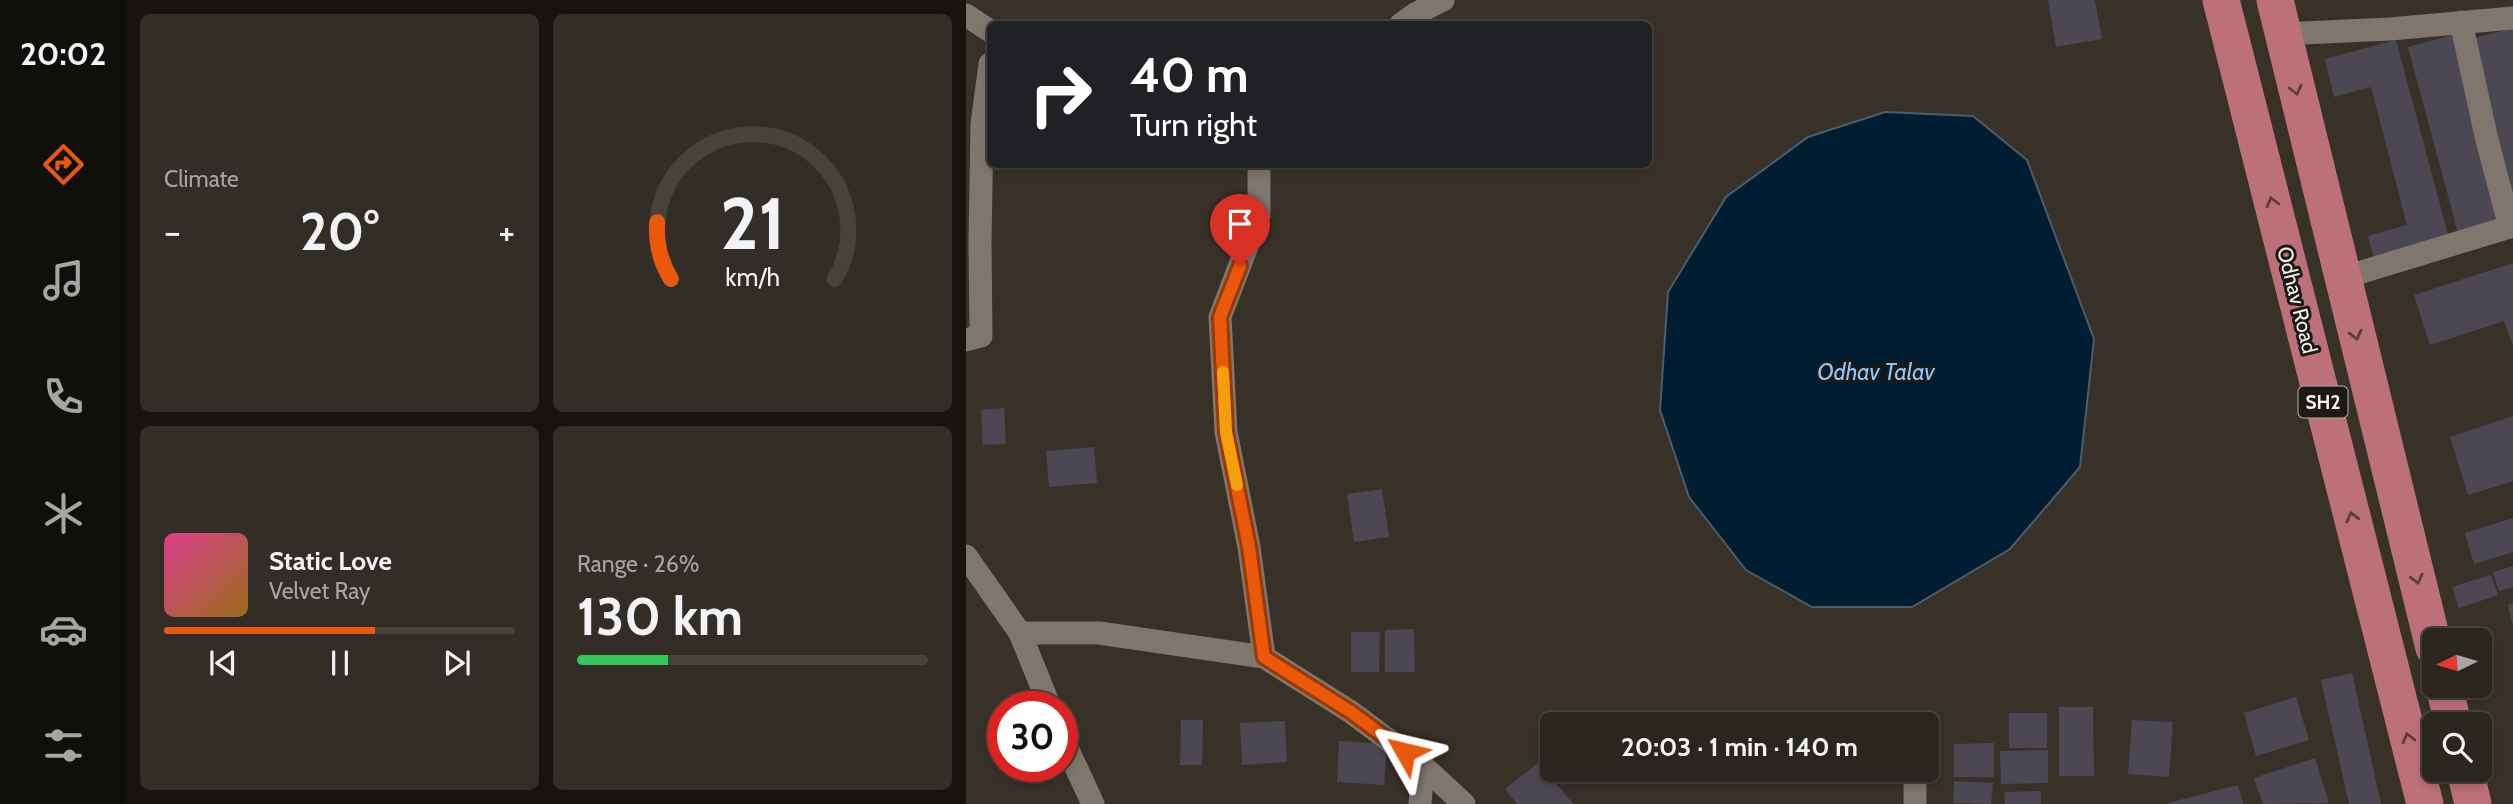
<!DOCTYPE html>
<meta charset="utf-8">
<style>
body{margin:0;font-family:Cabin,sans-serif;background:#322d27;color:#f1f3f6;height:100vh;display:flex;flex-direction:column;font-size:26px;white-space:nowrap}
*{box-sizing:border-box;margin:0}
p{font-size:23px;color:#a5a5a4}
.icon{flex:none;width:38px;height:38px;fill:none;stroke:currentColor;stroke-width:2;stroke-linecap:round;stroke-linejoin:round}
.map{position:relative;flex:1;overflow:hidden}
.drawer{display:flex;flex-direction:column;gap:14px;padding:14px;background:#171410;width:840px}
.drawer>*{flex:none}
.guide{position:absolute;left:21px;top:21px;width:665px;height:147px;border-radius:10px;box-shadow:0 4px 10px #0003,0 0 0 2px #46423c;background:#202124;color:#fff;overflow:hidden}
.needle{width:46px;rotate:265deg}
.controls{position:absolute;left:1456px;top:628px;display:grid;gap:14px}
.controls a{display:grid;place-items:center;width:70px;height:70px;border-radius:10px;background:#2a251e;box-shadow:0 4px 10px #0003,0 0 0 2px #46423c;font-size:35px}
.speed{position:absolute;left:21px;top:691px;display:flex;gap:14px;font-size:35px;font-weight:700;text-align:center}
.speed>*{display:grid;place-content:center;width:91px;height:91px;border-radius:50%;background:#2a251e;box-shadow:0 4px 10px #0003,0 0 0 2px #46423c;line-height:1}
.speed .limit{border:10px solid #d22;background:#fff;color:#111}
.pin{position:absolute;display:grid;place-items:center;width:60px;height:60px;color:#fff;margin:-72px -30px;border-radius:50% 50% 50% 0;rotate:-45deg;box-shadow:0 0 7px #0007}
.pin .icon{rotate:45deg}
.me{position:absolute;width:77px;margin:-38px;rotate:307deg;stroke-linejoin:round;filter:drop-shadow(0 0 5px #0008)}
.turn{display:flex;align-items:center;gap:24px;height:147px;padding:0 28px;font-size:32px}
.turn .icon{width:91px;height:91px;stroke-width:2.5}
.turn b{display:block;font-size:49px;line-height:60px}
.big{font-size:52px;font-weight:700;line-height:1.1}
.drawer .widget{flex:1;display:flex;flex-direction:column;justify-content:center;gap:10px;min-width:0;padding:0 24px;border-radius:10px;background:#322d27}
.drawer .dial{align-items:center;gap:0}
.dial svg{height:182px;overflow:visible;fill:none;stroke:#46423c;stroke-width:7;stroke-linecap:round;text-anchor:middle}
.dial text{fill:#f1f3f6;stroke:none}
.song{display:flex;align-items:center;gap:21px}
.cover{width:84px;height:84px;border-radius:10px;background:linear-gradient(135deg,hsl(330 70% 55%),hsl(40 70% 35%))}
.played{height:7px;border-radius:4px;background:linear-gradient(90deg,#ea580c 60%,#46423c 60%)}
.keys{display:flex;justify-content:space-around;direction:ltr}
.heat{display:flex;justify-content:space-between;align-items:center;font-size:38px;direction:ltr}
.charge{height:10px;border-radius:5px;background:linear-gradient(90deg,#34c759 26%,#46423c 0)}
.drawer .tiles{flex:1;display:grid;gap:14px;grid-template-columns:repeat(2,1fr)}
.trip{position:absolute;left:574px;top:712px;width:399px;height:70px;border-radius:10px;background:#2a251e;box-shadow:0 4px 10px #0003,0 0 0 2px #46423c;font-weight:700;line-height:70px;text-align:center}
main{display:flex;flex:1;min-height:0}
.menu{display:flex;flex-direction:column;width:126px;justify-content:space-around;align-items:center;background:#110f0c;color:#a5a5a4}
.menu .icon{width:49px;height:49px}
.menu .on{color:#ea580c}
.menu b{font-size:32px;color:#f1f3f6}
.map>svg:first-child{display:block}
.water{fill:#001d32;stroke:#4a5d6a;stroke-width:2}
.building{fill:#4b4853}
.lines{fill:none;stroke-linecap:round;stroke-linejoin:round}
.street{stroke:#7f776d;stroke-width:23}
.primary{stroke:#bc707a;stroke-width:37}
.oneway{stroke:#5d3c3d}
.route-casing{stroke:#983908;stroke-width:18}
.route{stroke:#ea580c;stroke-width:12}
.slow{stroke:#f59e0b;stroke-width:12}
.labels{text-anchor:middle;stroke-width:6;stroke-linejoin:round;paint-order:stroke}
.shield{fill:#1d1915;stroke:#b5b1ac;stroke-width:2}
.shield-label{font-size:19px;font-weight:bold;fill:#f6f2ec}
.street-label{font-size:21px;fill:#f6f2ec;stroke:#1d1915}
.water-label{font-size:23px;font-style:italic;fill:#8ac9fd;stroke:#1d1915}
</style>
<main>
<nav class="menu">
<b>20:02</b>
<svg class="icon on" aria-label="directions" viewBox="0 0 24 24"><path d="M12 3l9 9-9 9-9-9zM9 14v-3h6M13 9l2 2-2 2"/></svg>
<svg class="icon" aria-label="music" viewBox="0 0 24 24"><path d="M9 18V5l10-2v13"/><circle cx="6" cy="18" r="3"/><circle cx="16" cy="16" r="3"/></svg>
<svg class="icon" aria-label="phone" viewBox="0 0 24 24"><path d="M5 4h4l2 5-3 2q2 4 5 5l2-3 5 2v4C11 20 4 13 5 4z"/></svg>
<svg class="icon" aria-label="climate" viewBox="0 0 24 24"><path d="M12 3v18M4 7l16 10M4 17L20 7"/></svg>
<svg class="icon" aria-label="car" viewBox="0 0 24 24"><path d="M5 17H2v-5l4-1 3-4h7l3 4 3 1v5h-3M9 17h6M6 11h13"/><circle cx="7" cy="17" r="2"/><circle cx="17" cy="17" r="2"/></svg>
<svg class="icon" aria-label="filters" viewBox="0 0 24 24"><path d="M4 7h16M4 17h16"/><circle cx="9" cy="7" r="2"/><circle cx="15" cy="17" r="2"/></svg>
</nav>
<section class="drawer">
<div class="tiles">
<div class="widget"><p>Climate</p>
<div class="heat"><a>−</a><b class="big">20°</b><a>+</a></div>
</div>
<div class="widget dial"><svg viewBox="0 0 100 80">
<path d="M14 69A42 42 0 1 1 86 69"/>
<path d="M14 69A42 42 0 0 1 8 44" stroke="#ea580c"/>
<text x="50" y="56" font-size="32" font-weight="700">21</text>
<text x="50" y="72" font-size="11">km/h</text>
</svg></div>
<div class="widget">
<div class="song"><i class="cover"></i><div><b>Static Love</b><p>Velvet Ray</p></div></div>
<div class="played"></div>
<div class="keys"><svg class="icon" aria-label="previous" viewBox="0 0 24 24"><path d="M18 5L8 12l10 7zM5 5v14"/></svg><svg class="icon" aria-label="pause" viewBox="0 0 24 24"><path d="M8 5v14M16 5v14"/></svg><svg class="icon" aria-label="next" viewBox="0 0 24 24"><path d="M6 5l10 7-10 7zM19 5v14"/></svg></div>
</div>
<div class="widget"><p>Range · 26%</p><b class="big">130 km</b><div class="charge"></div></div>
</div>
</section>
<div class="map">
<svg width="1547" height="804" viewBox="0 0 1547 804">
<rect width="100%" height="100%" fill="#383128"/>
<path class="water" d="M919,112L1007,116L1061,160L1128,339L1114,467L1044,549L946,607H846L780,570L723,497L694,410L702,292L760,197L842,137Z"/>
<g class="building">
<path d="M1082,0H1129L1136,39L1090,47Z"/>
<path d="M1547,28V193H1546L1505,39Z"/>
<path d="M1486,35L1535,221L1492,233L1442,47Z"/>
<path d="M1430,40L1484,242L1409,262L1402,236L1441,225L1405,87L1368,97L1359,59Z"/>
<path d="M1547,263V346L1538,321L1464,345L1448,295Z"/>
<path d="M38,408L40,444L17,445L15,410Z"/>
<path d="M1547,416V481L1502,495L1484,437Z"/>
<path d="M128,447L131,483L83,487L80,451Z"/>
<path d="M416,489L423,537L388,542L381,494Z"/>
<path d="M1547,518V552L1508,564L1499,533Z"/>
<path d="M1547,566V587L1533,591L1527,572Z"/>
<path d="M1525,575L1532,595L1493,608L1486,587Z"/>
<path d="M1547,603V623H1546L1542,604Z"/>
<path d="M448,629L449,672H419V630Z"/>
<path d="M385,632H414L413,672H385Z"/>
<path d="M1386,673L1415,804H1383L1355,680Z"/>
<path d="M1330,697L1343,740L1290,756L1278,713Z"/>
<path d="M1093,707H1127L1128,776H1093Z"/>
<rect x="1043" y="713" width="38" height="35"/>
<path d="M215,720H237L236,765H214Z"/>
<path d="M1166,720L1207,722L1203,777L1162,774Z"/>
<path d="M319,721L321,762L276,765L274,723Z"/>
<path d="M373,741L421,744L418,785L371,782Z"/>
<path d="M1028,743V777H988V744Z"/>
<path d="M1082,750V783L1035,784L1034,751Z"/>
<path d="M1349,758L1363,803L1297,804L1288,778Z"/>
<path d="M573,762L607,804H551L539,789Z"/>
<path d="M988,781L1027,783L1025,804L987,803Z"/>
<path d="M1272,785L1277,804H1202V803Z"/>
<path d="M1075,791V804H1039L1038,792Z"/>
</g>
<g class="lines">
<g class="street">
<path d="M0,15L24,31"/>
<path d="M1495,22L1521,140L1544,227"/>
<path d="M435,24L449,14L477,0"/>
<path d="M1317,34L1424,29L1547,18"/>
<path d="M293,164V215L254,317L260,432L283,547L298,657"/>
<path d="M1376,278L1547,226"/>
<path d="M0,340L15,336L14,243L16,124L24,64"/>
<path d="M0,556L54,633H133L298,657L385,712L457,766L498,804"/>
<path d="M54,633L84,707"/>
<path d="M96,737L127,804"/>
<path d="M454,804L457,766"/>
<path d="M949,804V770"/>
</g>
<g class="primary">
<path d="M1255,0L1459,804"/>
<path d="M1309,0L1468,648"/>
<path d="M1478,686L1487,724"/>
<path d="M1499,770L1507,804"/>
</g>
</g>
<defs><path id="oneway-chevron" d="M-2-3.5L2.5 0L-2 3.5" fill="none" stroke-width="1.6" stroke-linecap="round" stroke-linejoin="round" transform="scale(1.75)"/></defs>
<g class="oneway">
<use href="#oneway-chevron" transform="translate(1330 90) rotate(77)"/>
<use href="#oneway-chevron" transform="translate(1306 202) rotate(-104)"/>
<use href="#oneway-chevron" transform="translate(1390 335) rotate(76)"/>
<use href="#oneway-chevron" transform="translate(1386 517) rotate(-104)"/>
<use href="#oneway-chevron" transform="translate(1451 579) rotate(76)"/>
<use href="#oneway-chevron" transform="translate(1442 738) rotate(-104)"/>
</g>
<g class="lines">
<g class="route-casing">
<path id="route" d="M274,266L254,317L260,432L283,547L298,657L385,712L439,752"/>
</g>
<use href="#route" class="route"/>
<path class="slow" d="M257,372L260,432L271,485"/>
</g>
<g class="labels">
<rect class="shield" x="1332.5" y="386.5" width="49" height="31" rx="5"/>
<g class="shield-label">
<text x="1357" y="409">SH2</text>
</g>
<g class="street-label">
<text transform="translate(1331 300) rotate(76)" y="7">Odhav Road</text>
</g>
<g class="water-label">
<text x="910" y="380">Odhav Talav</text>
</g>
</g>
</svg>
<div class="controls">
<a><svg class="needle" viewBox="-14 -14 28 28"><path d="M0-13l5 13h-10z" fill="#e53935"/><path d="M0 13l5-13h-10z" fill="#a5a5a4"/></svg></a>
<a><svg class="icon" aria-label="search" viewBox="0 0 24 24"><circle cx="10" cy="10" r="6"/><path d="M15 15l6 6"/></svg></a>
</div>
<div class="speed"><div class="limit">30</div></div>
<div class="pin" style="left:274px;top:266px;background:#d93025"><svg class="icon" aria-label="arrive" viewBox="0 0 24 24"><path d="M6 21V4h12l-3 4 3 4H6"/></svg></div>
<svg class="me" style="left:439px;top:752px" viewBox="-20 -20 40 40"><path d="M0-17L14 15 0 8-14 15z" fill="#ea580c" stroke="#fff" stroke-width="4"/></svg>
<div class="trip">20:03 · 1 min · 140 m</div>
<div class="guide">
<div class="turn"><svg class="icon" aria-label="right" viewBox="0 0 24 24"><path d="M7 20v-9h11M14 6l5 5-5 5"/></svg><div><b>40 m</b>Turn right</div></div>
</div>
</div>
</main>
